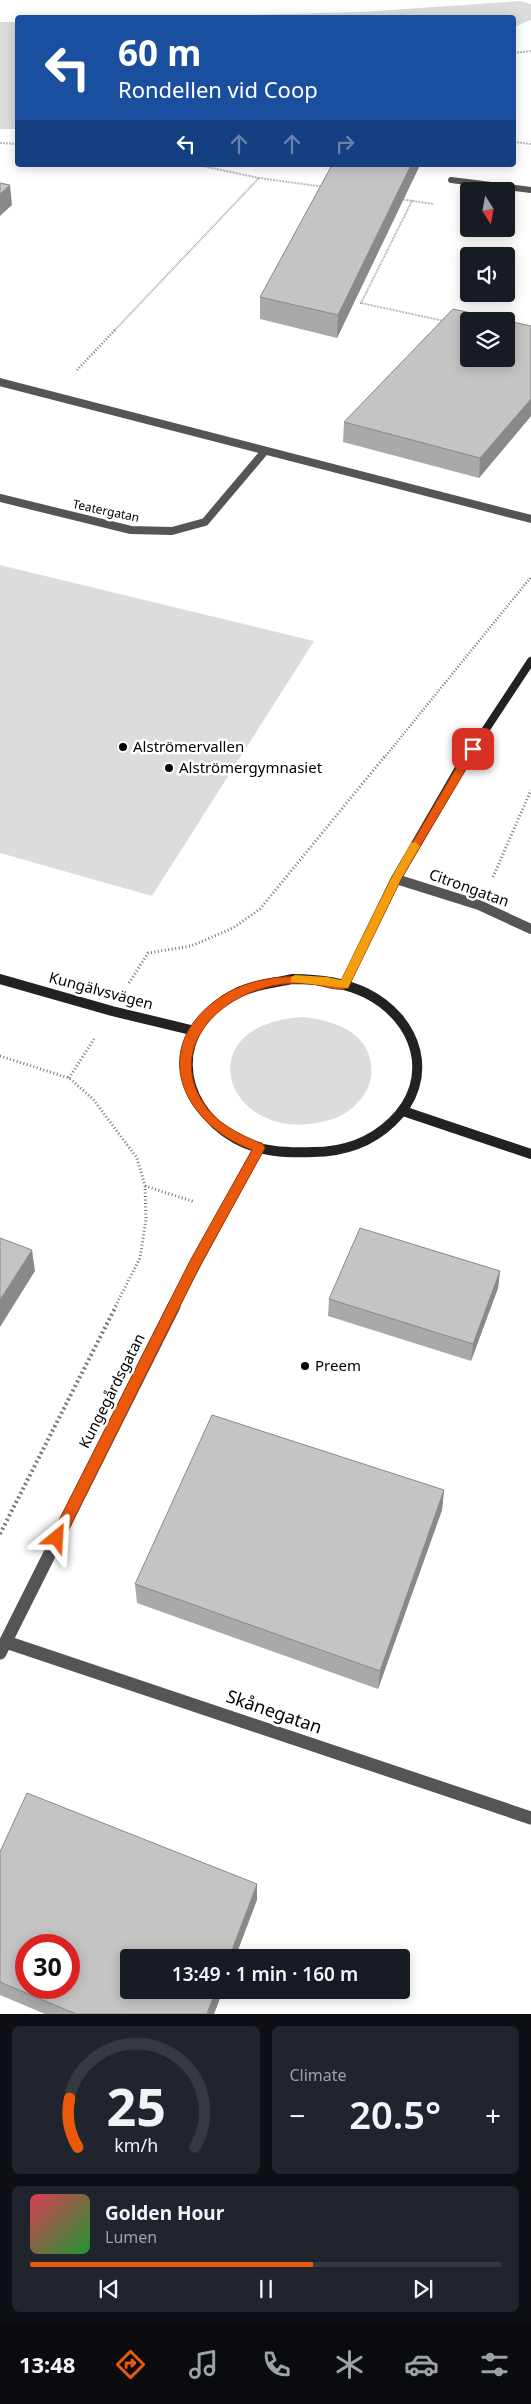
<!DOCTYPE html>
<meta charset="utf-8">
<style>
body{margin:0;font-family:"Noto Sans",sans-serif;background:#20242c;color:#f1f3f6;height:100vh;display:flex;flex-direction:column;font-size:19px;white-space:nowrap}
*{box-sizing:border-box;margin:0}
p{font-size:16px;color:#9ea1a6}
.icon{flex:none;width:28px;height:28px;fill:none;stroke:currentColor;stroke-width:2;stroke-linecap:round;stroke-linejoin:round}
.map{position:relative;height:2014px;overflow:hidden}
.drawer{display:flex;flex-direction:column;gap:12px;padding:12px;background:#0d0f14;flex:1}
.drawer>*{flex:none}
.hud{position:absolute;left:15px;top:15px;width:501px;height:152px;border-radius:5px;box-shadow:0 2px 12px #0003;background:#1a4fa0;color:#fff;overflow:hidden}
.needle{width:32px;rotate:169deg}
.buttons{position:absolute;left:460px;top:182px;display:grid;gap:10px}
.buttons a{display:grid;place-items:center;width:55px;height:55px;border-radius:5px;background:#171b24;box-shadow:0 2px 12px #0003;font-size:25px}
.speed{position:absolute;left:15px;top:1934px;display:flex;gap:10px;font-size:25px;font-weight:700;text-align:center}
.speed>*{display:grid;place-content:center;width:65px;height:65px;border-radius:50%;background:#171b24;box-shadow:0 2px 12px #0003;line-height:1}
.speed .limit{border:8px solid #d22;background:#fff;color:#111}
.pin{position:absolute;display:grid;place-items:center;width:42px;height:42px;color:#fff;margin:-21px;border-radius:10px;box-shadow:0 2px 8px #0006}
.me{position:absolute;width:55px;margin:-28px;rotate:27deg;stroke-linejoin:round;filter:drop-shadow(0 0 4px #0008)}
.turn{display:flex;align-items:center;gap:18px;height:105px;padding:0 20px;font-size:22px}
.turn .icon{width:65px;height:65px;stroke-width:2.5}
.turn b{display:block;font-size:35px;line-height:42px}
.lanes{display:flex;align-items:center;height:48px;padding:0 20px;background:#0003;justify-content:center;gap:25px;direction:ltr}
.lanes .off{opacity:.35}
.big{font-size:38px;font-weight:600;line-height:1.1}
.drawer .widget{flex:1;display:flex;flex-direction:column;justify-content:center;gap:8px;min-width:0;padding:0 18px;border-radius:8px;background:#20242c}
.drawer .dial{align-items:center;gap:0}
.dial svg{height:130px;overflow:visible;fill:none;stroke:#363941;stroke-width:7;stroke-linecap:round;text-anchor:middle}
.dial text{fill:#f1f3f6;stroke:none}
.song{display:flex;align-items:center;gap:15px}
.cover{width:60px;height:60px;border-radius:8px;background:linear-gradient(135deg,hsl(350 70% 55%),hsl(130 70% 35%))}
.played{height:5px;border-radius:2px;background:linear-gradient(90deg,#ea580c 60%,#363941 60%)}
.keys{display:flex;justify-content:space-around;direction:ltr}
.heat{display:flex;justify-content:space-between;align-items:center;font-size:28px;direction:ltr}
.drawer .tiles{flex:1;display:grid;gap:12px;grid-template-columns:1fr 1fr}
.widget:last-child{grid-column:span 2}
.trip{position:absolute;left:120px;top:1949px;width:290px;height:50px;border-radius:5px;background:#171b24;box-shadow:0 2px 12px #0003;font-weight:600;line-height:50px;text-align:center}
.menu{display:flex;height:80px;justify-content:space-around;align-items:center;background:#090b0e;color:#9ea1a6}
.menu .icon{width:35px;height:35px}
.menu .selected{color:#ea580c}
.menu b{font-size:22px;color:#f1f3f6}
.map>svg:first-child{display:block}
.green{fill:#dcdcdc}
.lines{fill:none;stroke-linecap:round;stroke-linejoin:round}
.path-far3{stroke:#777;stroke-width:2;stroke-dasharray:0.5 1;stroke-linecap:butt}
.path-far2{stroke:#777;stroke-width:2.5;stroke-dasharray:1 2;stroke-linecap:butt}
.path-far1{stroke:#777;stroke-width:3;stroke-dasharray:1 2.5;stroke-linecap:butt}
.path{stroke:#777;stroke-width:4;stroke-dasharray:2 3;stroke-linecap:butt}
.lane{stroke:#555;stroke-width:6}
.street-far2{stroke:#555;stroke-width:8}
.street-far1{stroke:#555;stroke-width:10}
.street{stroke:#555;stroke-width:13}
.secondary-far1{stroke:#222;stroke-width:8}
.secondary{stroke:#222;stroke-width:10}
.wall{fill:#a9a9a9}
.shaded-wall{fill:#898989}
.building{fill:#c4c4c4;stroke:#898989;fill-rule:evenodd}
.route{fill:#ea580c;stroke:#983908}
.slow{fill:#f59e0b}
.poi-dot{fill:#000;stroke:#fff;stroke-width:2}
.labels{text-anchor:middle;stroke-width:5;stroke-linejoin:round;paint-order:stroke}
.far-street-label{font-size:12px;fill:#000;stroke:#fff}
.poi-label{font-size:15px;fill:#000;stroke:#fff;text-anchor:start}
.street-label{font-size:15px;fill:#000;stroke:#fff}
.near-street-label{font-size:18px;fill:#000;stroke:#fff}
</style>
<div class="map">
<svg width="531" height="2014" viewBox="0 0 531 2014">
<rect width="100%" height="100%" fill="#fff"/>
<g class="green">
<path d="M520,1L531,4V20L514,27V18L174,17L362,12Z"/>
<rect x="0" y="22" width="17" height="107"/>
<path d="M0,565L314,641L152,896L0,853Z"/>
<path d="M304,1017C330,1020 364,1030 370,1059C375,1080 367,1095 351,1109C342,1117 328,1121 316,1123C223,1139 187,1023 304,1017Z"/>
</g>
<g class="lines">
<g class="path-far3">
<path d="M514,53L531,51"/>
<path d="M514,142L531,144"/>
<path d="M0,143L18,144"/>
<path d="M198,165L259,178L325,187"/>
<path d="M400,199L433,204"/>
<path d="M412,201L361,303L444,321"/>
<path d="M114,331L259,178"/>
</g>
<g class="path-far2">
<path d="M77,370L115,330"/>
<path d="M384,758L531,577"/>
</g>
<g class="path-far1">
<path d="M493,877L531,790"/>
<path d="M129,983L148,953L191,946L233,928L260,909L385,756"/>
<path d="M0,1056L69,1078L93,1099L137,1158L145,1186L146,1219L140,1258L115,1307"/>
<path d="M69,1078L94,1039"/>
<path d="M145,1186L195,1202"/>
</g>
<path class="path" d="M0,1534L116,1306"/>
<path class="lane" d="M451,180L531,190"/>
<g class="street-far2">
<path d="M0,382L531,519"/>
<path d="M0,498L131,530L172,531L205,522L265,451"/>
</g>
<g class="street-far1">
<path d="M396,879L479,905L531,929"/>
<path d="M173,1307L259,1147"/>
</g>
<g class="street">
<path d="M6,1642L531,1818"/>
<path d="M0,1653L174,1306"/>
</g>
<path class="secondary-far1" d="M467,758L531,661"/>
<g class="secondary">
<path d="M0,979L112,1011L195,1031"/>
<path d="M292,979C317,979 343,982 366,993C418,1019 437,1079 392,1122C370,1143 342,1152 313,1152C287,1153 259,1152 236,1139C173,1103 170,1026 237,993C253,985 275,983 292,979Z"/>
<path d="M344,985L396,879L467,756"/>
<path d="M403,1111L531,1154"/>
</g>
</g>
<g class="wall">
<path d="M332,165H420L337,338L260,319V297Z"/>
<path d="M531,326V416L479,478L343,442L344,422Z"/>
<path d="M500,1271L498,1288L471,1361L328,1316L329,1299Z"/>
<path d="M444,1490L442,1510L378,1689L137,1603L135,1584Z"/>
<path d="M0,1852L257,1884V1900L129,1990H223L214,2014H45L0,1995Z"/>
</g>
<g class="shaded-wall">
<path d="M411,165H420L337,338L338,315Z"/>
<path d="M10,185L12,205L0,216V194Z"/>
<path d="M531,399V416L479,478L480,458Z"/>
<path d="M32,1250L35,1271L0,1327V1300Z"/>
<path d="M500,1271L498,1288L471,1361L473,1344Z"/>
<path d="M444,1490L442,1510L378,1689L380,1671Z"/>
<path d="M257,1884V1900L235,1958H229Z"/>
<path d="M216,1990H223L214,2014H207Z"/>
</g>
<g class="building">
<path d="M332,165H411L338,315L260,297Z"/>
<path d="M0,183L10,185L0,194Z"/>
<path d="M453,309L531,326V399L480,458L344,422ZM469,321H506V359H469Z"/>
<path d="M360,1228L500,1271L473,1344L329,1299Z"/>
<path d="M0,1238L32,1250L0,1300Z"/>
<path d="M212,1415L444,1490L380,1671L135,1584Z"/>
<path d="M27,1793L257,1884L229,1958H129V1990H216L207,2014H76L0,1982V1852ZM26,1945H69V1988H26Z"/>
</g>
<path class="route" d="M469,746H476L478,749L401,879L348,988C337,992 322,985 311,984C295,982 276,984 261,989C213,1003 171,1050 202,1101C215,1123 240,1135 263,1144L265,1148L200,1266L62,1543L57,1545L52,1543L50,1538L52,1534L191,1259L252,1150C179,1122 148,1045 222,996C258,973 301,974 341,981L391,879Z"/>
<path class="slow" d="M415,842L420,846L401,879L348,988L291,982V977L295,975L327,977L341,980L391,879L411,843Z"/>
<g class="poi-dot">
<circle cx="123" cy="747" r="5"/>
<circle cx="169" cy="768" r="5"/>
<circle cx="305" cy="1366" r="5"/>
</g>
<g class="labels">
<g class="far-street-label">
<text transform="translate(106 511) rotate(12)" y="4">Teatergatan</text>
</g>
<g class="poi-label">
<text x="133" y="752">Alströmervallen</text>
<text x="179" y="773">Alströmergymnasiet</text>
<text x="315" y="1371">Preem</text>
</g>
<g class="street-label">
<text transform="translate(469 888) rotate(20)" y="5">Citrongatan</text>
<text transform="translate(101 991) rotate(15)" y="5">Kungälvsvägen</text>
<text transform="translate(112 1391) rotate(-63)" y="5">Kungegårdsgatan</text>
</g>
<g class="near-street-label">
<text transform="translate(274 1712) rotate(19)" y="6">Skånegatan</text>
</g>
</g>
</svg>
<div class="buttons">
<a><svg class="needle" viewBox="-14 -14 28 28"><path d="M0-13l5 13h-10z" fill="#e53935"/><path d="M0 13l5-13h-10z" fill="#9ea1a6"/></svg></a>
<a><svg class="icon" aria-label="sound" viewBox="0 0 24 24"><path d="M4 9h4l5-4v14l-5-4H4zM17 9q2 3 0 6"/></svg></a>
<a><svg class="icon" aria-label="layers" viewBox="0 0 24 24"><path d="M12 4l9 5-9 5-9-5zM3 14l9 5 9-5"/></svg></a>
</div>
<div class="speed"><div class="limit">30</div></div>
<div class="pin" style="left:473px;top:749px;background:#d93025"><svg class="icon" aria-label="arrive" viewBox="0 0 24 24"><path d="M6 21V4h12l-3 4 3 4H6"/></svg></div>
<svg class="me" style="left:57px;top:1538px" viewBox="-20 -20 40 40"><path d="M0-17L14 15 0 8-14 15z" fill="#ea580c" stroke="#fff" stroke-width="4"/></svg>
<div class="trip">13:49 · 1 min · 160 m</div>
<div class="hud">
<div class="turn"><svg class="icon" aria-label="left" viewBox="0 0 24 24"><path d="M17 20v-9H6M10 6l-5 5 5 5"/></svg><div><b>60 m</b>Rondellen vid Coop</div></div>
<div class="lanes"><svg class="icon" aria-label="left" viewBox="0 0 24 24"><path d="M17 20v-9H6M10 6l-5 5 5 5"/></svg><svg class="icon off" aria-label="ahead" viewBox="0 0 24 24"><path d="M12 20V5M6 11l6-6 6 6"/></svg><svg class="icon off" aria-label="ahead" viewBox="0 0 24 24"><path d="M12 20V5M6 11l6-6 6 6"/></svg><svg class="icon off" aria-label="right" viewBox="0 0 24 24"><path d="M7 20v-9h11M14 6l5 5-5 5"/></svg></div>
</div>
</div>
<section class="drawer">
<div class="tiles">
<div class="widget dial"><svg viewBox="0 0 100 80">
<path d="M14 69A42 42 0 1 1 86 69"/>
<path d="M14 69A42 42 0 0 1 9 39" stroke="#ea580c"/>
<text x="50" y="56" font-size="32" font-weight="700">25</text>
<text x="50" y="72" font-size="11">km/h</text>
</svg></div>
<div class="widget"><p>Climate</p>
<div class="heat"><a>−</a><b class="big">20.5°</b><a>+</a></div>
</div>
<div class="widget">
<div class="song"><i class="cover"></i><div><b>Golden Hour</b><p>Lumen</p></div></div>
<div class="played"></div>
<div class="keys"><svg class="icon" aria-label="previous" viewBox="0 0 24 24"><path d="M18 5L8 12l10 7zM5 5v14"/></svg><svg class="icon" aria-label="pause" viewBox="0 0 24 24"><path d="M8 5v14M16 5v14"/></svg><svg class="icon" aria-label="next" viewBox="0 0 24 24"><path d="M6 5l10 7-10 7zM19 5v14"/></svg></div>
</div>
</div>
</section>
<nav class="menu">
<b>13:48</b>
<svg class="icon selected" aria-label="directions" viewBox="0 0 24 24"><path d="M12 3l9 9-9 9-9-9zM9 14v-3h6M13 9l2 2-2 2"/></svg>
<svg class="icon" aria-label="music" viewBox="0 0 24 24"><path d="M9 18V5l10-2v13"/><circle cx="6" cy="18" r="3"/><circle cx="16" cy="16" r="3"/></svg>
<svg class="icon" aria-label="phone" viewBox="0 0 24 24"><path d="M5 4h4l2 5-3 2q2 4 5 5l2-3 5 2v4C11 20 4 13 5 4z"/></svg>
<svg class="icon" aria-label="climate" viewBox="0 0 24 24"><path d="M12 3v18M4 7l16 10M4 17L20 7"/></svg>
<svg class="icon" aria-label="car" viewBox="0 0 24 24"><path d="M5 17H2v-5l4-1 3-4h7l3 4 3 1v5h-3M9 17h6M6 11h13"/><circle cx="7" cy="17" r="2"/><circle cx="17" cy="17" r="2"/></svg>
<svg class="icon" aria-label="filters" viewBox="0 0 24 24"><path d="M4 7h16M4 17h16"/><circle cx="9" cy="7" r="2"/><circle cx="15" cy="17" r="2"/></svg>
</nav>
